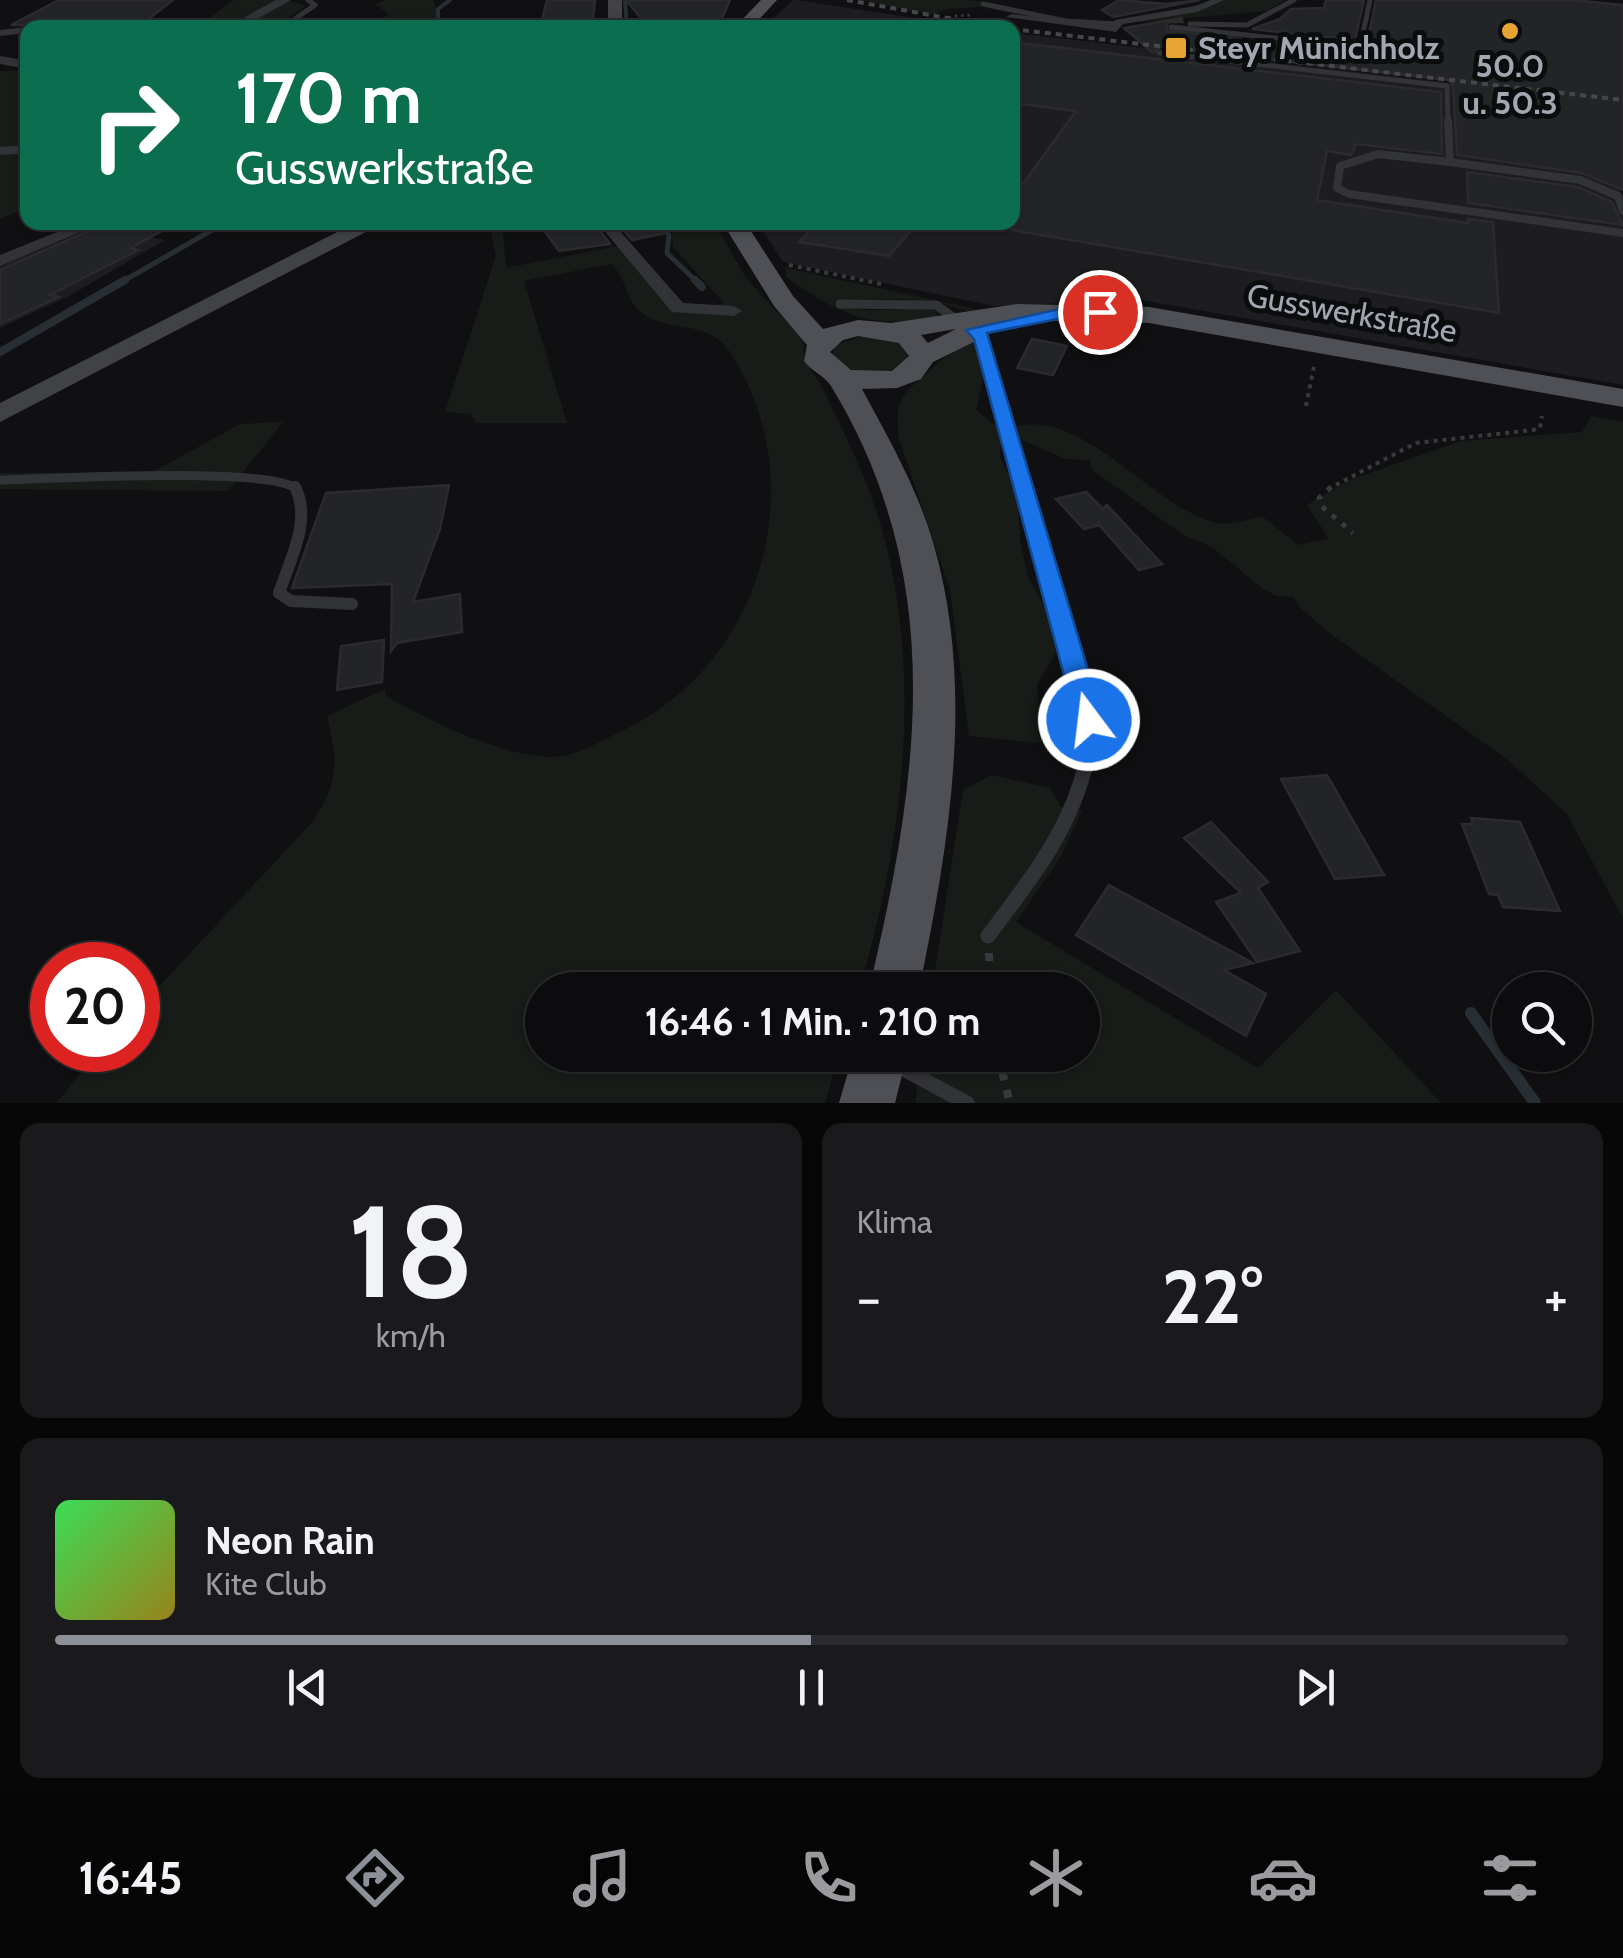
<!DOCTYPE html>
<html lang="de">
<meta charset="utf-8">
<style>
body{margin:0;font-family:Cabin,sans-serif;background:#1a1a1c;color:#f1f3f6;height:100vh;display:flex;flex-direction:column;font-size:38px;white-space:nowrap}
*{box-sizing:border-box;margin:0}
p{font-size:32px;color:#9a9b9e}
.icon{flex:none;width:55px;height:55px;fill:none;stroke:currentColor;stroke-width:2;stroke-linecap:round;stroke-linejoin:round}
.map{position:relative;height:1103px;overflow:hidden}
.drawer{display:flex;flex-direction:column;gap:20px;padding:20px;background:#070708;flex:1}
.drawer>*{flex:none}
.top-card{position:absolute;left:20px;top:20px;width:1000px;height:210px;border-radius:20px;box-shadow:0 2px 8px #0004,0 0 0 2px #2c2c2e;background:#0b6e4f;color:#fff;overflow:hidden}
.buttons{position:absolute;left:1492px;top:972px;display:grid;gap:20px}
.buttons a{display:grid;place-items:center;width:100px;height:100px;border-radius:50%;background:#0c0c0e;box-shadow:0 2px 8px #0004,0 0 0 2px #2c2c2e;font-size:50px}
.speed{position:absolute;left:30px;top:942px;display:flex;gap:20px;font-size:50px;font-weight:700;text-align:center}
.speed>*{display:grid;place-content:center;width:130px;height:130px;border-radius:50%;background:#0c0c0e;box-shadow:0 2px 8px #0004,0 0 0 2px #2c2c2e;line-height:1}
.speed .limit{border:15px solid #d22;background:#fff;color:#111}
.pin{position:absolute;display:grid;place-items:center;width:85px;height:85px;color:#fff;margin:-42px;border:5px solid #fff;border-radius:50%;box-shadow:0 2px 10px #0007}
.me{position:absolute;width:110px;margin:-55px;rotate:345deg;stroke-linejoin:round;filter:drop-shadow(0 0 8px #0008)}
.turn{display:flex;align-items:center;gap:35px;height:210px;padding:0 50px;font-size:45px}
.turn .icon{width:130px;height:130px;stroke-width:2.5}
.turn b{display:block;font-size:70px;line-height:85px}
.big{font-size:75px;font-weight:800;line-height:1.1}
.drawer .tile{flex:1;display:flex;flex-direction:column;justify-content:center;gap:15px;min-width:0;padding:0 35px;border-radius:20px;background:#1a1a1c}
.drawer .dial{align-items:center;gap:0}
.dial b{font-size:130px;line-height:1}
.song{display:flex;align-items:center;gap:30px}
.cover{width:120px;height:120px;border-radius:15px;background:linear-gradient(135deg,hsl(130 70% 55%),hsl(50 70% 35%))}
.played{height:10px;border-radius:5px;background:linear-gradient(90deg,#8c9099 50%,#2c2c2e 50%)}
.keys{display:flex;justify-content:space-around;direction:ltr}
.heat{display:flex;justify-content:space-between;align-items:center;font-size:55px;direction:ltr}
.drawer .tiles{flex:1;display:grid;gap:20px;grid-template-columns:1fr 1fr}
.tile:last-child{grid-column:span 2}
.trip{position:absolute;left:525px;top:972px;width:575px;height:100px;border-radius:50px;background:#0c0c0e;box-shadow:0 2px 8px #0004,0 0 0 2px #2c2c2e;font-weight:800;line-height:100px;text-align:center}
.menu{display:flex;height:160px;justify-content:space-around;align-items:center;background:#050506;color:#9a9b9e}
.menu .icon{width:70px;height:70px}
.menu .selected{color:#8c9099}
.menu b{font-size:45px;color:#f1f3f6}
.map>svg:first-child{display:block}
.built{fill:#1d1d1f}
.green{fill:#171c18}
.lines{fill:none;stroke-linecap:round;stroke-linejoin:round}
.stream-far3{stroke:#282f34;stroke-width:4}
.stream-far2{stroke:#282f34;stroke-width:5}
.stream-far1{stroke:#282f34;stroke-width:8}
.stream{stroke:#282f34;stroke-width:12}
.building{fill:#232426;stroke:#2b2b2e;stroke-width:2.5}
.path-far3{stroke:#383a3d;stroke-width:2.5;stroke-dasharray:2.5 4;stroke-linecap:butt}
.path-far2{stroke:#383a3d;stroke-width:4;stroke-dasharray:4 5;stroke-linecap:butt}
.path-far1{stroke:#383a3d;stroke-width:5;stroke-dasharray:5 8;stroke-linecap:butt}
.path{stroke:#383a3d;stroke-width:8;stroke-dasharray:8 10;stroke-linecap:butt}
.service-far4{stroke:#323337;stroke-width:5}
.service-far3{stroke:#323337;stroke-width:8}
.service-far2{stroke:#323337;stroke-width:9}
.service-far1{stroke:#323337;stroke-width:12}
.service{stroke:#323337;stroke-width:15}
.minor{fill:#323337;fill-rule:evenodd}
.tertiary{fill:#323337;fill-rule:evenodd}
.secondary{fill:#404246;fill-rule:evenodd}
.primary{fill:#4e5055;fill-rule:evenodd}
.rail{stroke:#45474b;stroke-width:4;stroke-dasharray:6 5;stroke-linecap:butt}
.route{fill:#1a73e8;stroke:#114b97;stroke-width:2.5}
.poi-dot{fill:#e7a433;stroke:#0b0c0d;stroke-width:4}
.labels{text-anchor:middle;stroke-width:10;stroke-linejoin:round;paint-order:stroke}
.far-poi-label{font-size:32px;font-weight:bold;fill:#a2a8b2;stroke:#0b0c0d;text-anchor:start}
.far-street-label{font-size:32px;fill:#a2a8b2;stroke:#0b0c0d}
</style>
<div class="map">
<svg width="1623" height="1103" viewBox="0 0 1623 1103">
<rect width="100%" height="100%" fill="#101012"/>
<g class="built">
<path d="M793,0H796L975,27H764Z"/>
<path d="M1013,33L1586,98L1623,198V385L1119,296L1114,301L994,306L783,262L758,223L1012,222Z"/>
<path d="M86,225L165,240L69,296L0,328V259Z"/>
</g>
<g class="green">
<path d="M234,0H287L306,6L274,27L194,28Z"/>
<path d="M386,0H434L441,27H368L389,14L375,4Z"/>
<path d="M863,0H970L985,2L981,7L947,9L931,15Z"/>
<path d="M1223,0H1285L1266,11L1126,23L1198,10Z"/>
<path d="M27,70V207L0,219V71Z"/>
<path d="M489,223H502L506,268L627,244C655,277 677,318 724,303L673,247L672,233L661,223H715L746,278L804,340C801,366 815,371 825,393C839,422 854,453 866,483C929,640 906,833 859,990H542V1055H839L825,1103H56L100,1050H138V1009L313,821C339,782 338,761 327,716L385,689L386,696C429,721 498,754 549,757C574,758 598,742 620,732C761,666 816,485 730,352C708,319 671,333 643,314C625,302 627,277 611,264L524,281L567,423H476L471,414L445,412L496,256Z"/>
<path d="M786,268L985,311C963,315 952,303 931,301C914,298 851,298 836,303C862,317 904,305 934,310L939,317C869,329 843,317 786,277Z"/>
<path d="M865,335L899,342L908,354L906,361C885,381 851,375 832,357L836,345Z"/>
<path d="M978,339L986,366L976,410L1001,430L1000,457L1018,494L1020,540L1028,577L1045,607L1056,653L1037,684L1039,705C1061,711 1076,711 1077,737L1039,743L969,736L950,590L899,439C895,400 899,397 927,373C949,354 950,351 978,339Z"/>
<path d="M1591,416L1623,422V919L1567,814L1508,760L1332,635L1299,607L1294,597L1276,596L1262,588L1212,547L1185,536L1092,470L1090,460L1066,459L1017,438L1015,427C1081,406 1157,511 1217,523C1230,525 1250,519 1263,517L1298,545L1329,539L1307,505L1347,481L1460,441L1582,432Z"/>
<path d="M283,422L228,491L0,489V473L153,472L240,424Z"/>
<path d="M991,775L1050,788L1061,807L1082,810L1060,858L1016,922L1258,1068L1336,990L1441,1103H915L922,1055H1082V990H932L963,790Z"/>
</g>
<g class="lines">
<g class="stream-far3">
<path d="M625,0L627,28"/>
<path d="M447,28L438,21V9L450,0"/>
</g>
<g class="stream-far2">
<path d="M660,224L669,235L667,253L698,283"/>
<path d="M120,283L226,222"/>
</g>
<g class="stream-far1">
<path d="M695,280L702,287"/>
<path d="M0,352L125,280"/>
</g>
<path class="stream" d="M1471,1013L1535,1103"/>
</g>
<g class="building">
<path d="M59,0H173L137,28L11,25Z"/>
<path d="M547,0H595L592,28H540Z"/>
<path d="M626,0H730L718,28H649Z"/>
<path d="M1119,0L1166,4L1200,0L1113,17L1102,10Z"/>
<path d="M1326,0H1364L1355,40L1252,29L1280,19L1291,9L1324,8Z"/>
<path d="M1376,0H1572L1623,5V190L1582,173L1457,155L1453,86L1449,80L1160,47L1153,53L1124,28L1183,18L1178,21L1184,22H1168L1166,30L1360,53L1366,48Z"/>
<path d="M1012,42L1441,92L1442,154L1356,144L1351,155L1327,151L1317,200L1468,223V219L1493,222L1499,313L1012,230V199L1076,111L1012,103Z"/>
<path d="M1467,172L1578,187L1612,202L1623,225L1468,203Z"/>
<path d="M538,222H594L610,244L559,251Z"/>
<path d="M617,222H665L666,233L632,240Z"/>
<path d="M819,222H918L889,256L799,242Z"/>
<path d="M106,223L160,232L131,248L138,250L50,295L59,297L0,324V270Z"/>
<path d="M1032,339L1067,346L1053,375L1017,368Z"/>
<path d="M449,485L440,529L413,602L460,594L462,632L397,643L391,651L392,584L292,588L326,493Z"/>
<path d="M1086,492L1103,509L1107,505L1162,564L1139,570L1099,525L1084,529L1056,499Z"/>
<path d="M384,640L382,682L337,690L341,646Z"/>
<path d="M1327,775L1384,875L1335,879L1281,779Z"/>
<path d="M1471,818L1520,822L1560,911L1503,907L1498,895L1489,894L1462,824H1473Z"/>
<path d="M1211,822L1268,882L1258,888L1300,951L1257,962L1216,902L1241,893L1184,838Z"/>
<path d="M1109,885L1253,963L1224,970L1266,994L1246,1036L1076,935Z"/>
</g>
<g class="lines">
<path class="path-far3" d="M932,28L952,16L973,15"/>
<g class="path-far2">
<path d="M789,265L886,285"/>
<path d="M1306,406L1314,366"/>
<path d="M1328,489L1416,443L1533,430L1540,428L1542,416"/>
</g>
<path class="path-far1" d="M1331,487L1319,498L1320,505L1353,533"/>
<g class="path">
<path d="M989,953L990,990"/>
<path d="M998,1055L1010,1103"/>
</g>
<g class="service-far4">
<path d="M983,4L1066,21L1118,24"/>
<path d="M1190,24L1247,25L1294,0"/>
<path d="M1171,27L1360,47L1370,0"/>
<path d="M282,28L315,5L308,0"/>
<path d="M1159,53L1447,86L1448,124"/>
</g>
<g class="service-far3">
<path d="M1448,121L1450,162L1580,180L1618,196L1623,211"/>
<path d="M1450,162L1378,154L1340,166L1337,188L1349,194L1623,233"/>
</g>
<g class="service-far2">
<path d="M840,304L936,305L982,338L1024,489"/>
<path d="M0,480C49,479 269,466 297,489"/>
</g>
<g class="service-far1">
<path d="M295,487C312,520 290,560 279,593L291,601L352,604"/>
<path d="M1024,487L1089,720L1087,757"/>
</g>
<g class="service">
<path d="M988,936C1031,879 1074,826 1088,754"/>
<path d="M892,1063L967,1103"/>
</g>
<g class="minor">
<path d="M1211,0H1224L1197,12L1123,24L1116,32L1006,17L1011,14L1112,26L1115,20L1195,6Z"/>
<path d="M28,27V33L0,36V30Z"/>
<path d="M28,145V153L0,155V147Z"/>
<path d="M82,222H103L0,266V255Z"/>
<path d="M597,222H612L683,303L734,306L742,311L734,316L672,312Z"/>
</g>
<g class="tertiary">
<path d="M276,0H291L241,28H225Z"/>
<path d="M0,56L28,61V69L0,64Z"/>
</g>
<g class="secondary">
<rect x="608" y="0" width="14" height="28"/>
<path d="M357,222H385L0,422V403Z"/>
</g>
<g class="primary">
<path d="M761,0H777L751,28H734Z"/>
<path d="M722,222H745L793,296L823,329L858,320L891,323L1017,304L1149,307L1623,389V407L1149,323L1017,320L988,324L991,329L988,335L933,362L921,379L897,388L862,389C889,439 917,488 933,542C976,689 949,844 919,990H869C918,781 950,581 831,386C825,376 811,371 804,361L807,345L774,306ZM956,329L928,343L921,335ZM858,336L899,343L909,356L892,371L851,370L830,352L843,340Z"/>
<path d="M853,1055H907L895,1103H839Z"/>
</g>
<g class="rail">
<path d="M847,0L1003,28"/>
<path d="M1012,29L1623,100"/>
</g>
</g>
<path class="route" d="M1068,307H1100L1108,312L1100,317H1068L987,333L1103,720L1089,730L1076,720L974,339L966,330Z"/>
<g class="poi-dot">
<circle cx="1510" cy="31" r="10"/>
<rect x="1164" y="36" width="24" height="24" rx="5"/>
</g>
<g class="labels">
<g class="far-poi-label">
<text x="1198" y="59">Steyr Münichholz</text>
<text x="1510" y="77" text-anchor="middle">50.0<tspan x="1510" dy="37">u. 50.3</tspan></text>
</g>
<g class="far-street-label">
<text transform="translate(1352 313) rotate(10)" y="11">Gusswerkstraße</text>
</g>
</g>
</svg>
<div class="buttons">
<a><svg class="icon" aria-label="search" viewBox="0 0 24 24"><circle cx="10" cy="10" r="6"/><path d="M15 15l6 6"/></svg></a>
</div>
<div class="speed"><div class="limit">20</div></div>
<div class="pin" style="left:1100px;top:312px;background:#d93025"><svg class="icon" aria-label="arrive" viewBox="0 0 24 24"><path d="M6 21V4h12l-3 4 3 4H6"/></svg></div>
<svg class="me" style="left:1089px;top:720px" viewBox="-20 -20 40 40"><circle r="17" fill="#1a73e8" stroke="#fff" stroke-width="3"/><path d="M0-11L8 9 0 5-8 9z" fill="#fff"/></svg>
<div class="trip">16:46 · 1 Min. · 210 m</div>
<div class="top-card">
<div class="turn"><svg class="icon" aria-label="right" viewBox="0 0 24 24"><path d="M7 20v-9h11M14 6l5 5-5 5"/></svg><div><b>170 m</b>Gusswerkstraße</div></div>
</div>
</div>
<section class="drawer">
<div class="tiles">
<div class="tile dial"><b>18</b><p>km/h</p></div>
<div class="tile"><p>Klima</p>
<div class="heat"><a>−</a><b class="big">22°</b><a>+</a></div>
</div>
<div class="tile">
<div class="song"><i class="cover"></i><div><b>Neon Rain</b><p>Kite Club</p></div></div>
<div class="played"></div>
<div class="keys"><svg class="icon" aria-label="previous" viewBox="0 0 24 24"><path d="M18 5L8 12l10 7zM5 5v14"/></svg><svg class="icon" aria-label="pause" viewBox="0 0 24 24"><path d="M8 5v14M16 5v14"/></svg><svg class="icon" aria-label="next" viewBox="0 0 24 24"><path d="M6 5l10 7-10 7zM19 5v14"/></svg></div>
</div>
</div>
</section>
<nav class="menu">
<b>16:45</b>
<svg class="icon selected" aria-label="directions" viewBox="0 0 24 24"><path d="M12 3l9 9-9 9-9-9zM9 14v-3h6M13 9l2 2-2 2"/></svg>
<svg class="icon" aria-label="music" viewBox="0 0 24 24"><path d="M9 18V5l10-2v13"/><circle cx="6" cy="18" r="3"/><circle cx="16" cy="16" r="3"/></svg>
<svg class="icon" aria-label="phone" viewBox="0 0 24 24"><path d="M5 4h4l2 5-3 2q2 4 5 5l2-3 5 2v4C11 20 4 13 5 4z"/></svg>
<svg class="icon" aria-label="climate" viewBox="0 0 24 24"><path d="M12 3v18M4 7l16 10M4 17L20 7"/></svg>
<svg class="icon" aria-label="car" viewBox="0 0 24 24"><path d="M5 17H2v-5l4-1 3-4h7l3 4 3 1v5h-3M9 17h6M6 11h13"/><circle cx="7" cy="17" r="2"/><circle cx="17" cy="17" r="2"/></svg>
<svg class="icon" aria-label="filters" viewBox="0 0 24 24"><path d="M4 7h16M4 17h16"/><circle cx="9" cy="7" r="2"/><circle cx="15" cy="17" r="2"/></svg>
</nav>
